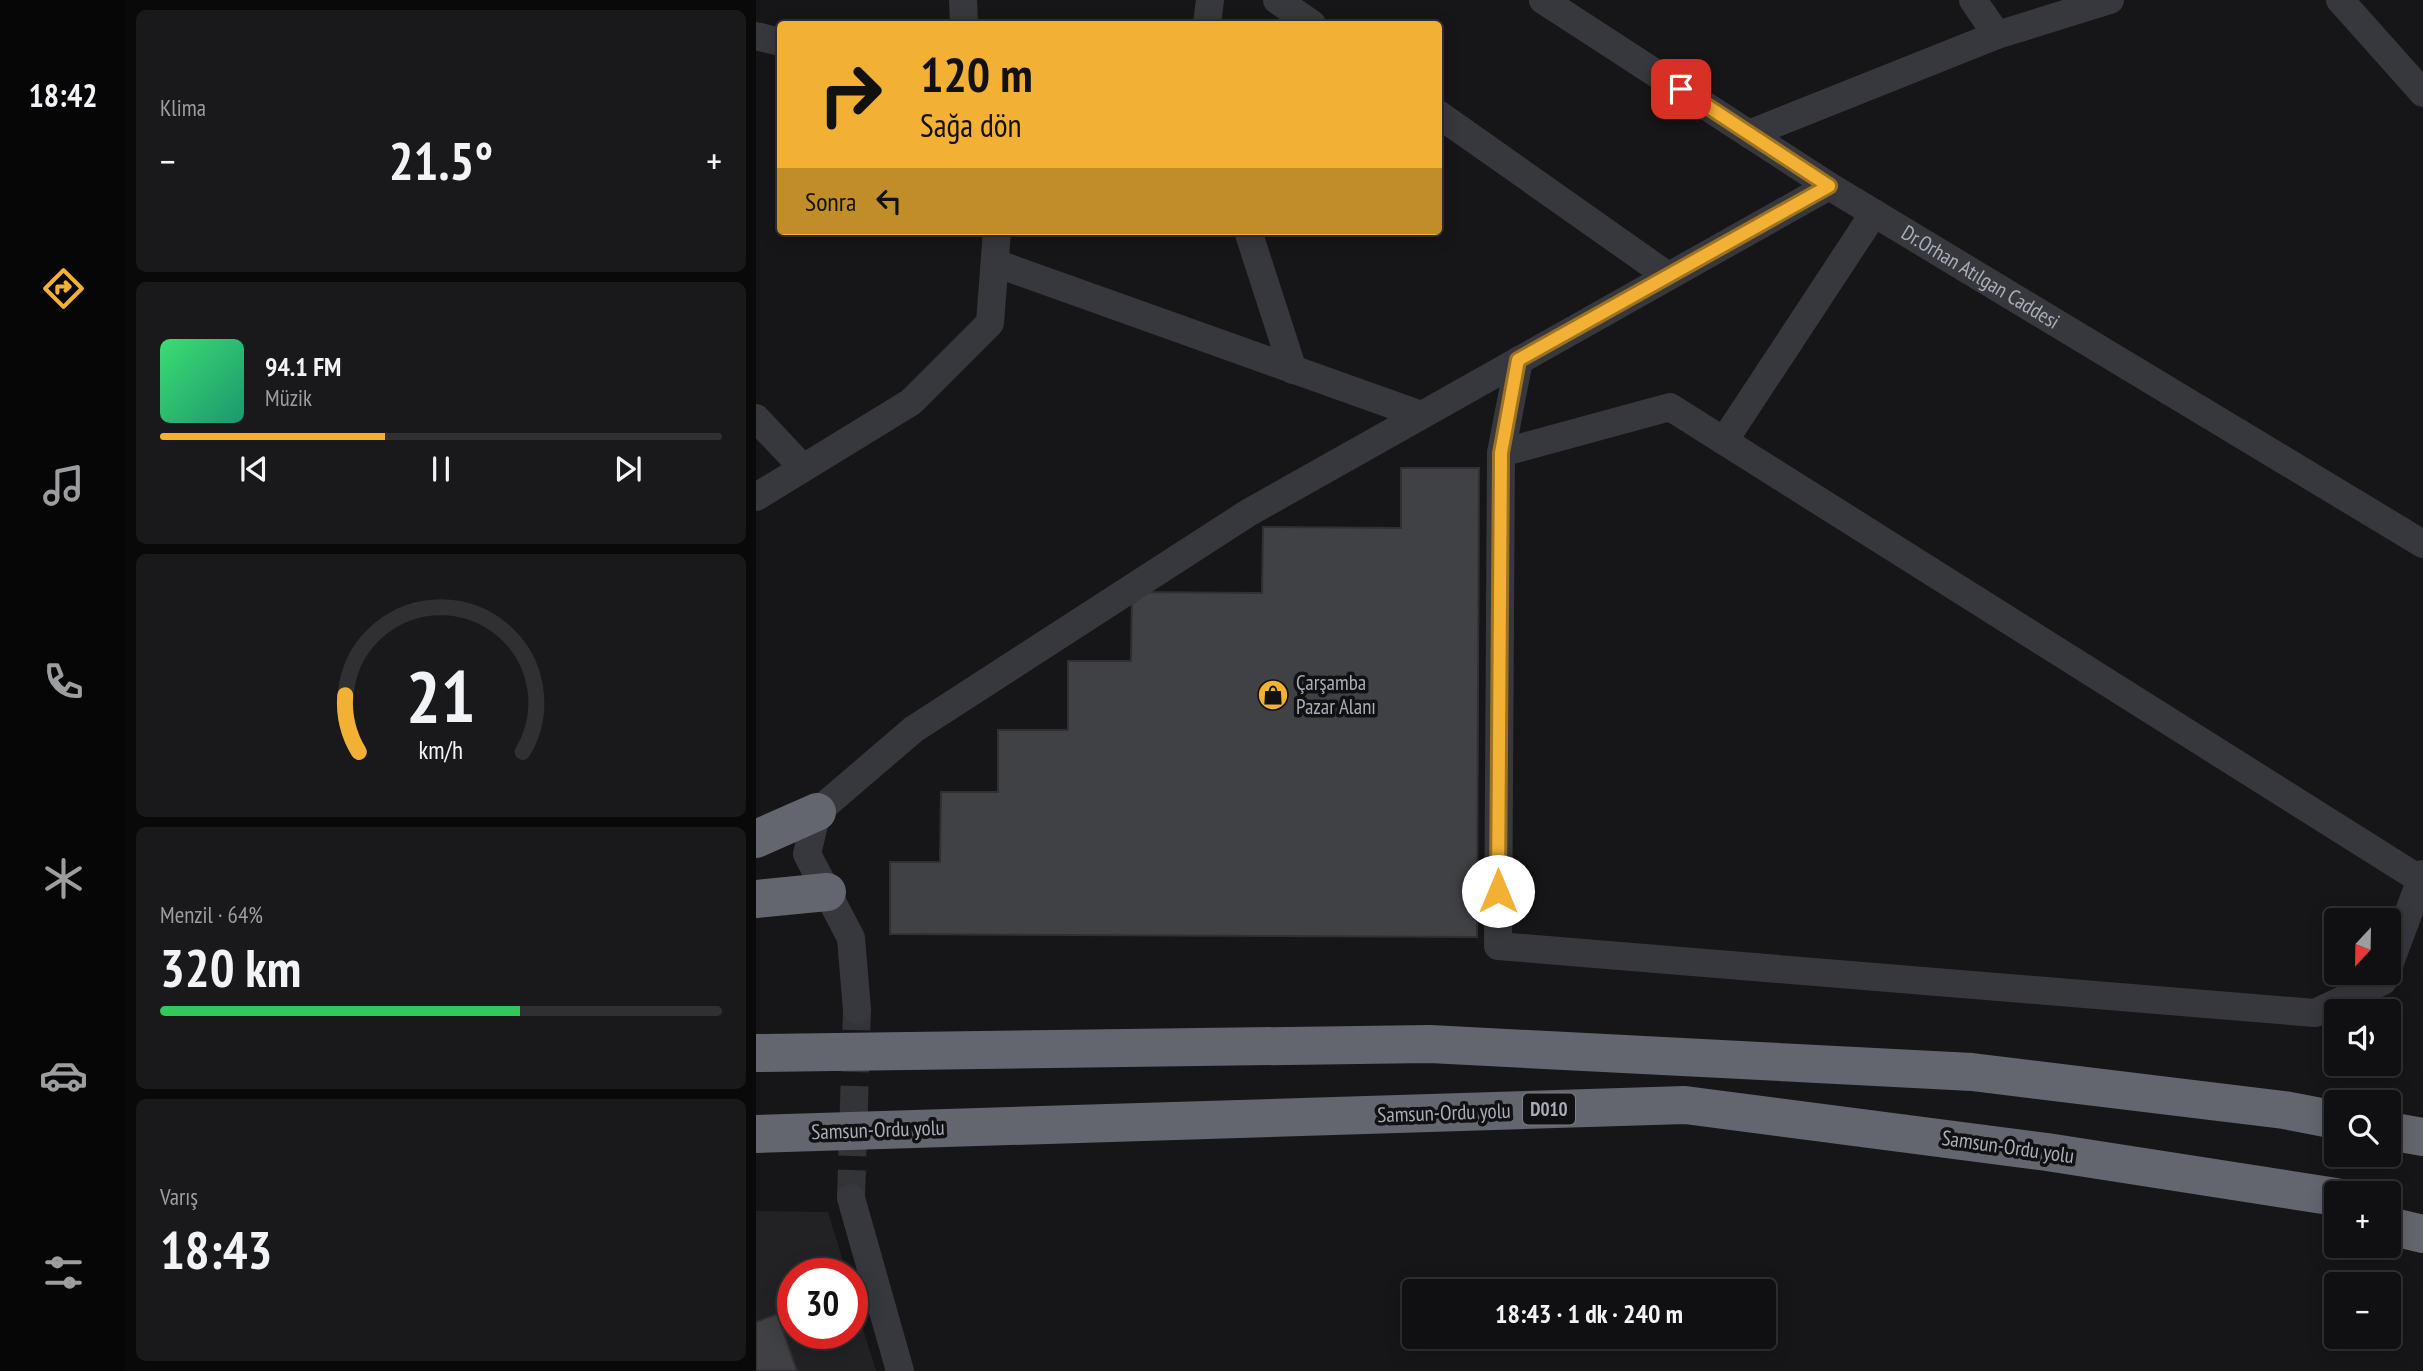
<!DOCTYPE html>
<html lang="tr">
<meta charset="utf-8">
<style>
body{margin:0;font-family:"PT Sans Narrow",sans-serif;background:#19191b;color:#f1f3f6;height:100vh;display:flex;flex-direction:column;font-size:26px;white-space:nowrap}
*{box-sizing:border-box;margin:0}
p{font-size:23px;color:#9c9d9f}
.icon{flex:none;width:38px;height:38px;fill:none;stroke:currentColor;stroke-width:2;stroke-linecap:round;stroke-linejoin:round}
.map{position:relative;flex:1;overflow:hidden}
.sheet{display:flex;flex-direction:column;gap:10px;padding:10px;background:#09090a;width:630px}
.sheet>*{flex:none}
.top-card{position:absolute;left:21px;top:21px;width:665px;height:214px;border-radius:7px;box-shadow:0 4px 18px #0003,0 0 0 2px #303032;background:#f2b134;color:#111;overflow:hidden}
.needle{width:46px;rotate:202deg}
.tools{position:absolute;left:1568px;top:908px;display:grid;gap:14px}
.tools a{display:grid;place-items:center;width:77px;height:77px;border-radius:7px;background:#101012;box-shadow:0 4px 18px #0003,0 0 0 2px #303032;font-size:35px}
.speed{position:absolute;left:21px;top:1258px;display:flex;gap:14px;font-size:35px;font-weight:700;text-align:center}
.speed>*{display:grid;place-content:center;width:91px;height:91px;border-radius:50%;background:#101012;box-shadow:0 4px 18px #0003,0 0 0 2px #303032;line-height:1}
.speed .limit{border:10px solid #d22;background:#fff;color:#111}
.pin{position:absolute;display:grid;place-items:center;width:60px;height:60px;color:#fff;margin:-30px;border-radius:14px;box-shadow:0 4px 10px #0006}
.me{position:absolute;width:77px;margin:-38px;rotate:0deg;stroke-linejoin:round;filter:drop-shadow(0 0 5px #0008)}
.turn{display:flex;align-items:center;gap:24px;height:147px;padding:0 28px;font-size:32px}
.turn .icon{width:91px;height:91px;stroke-width:2.5}
.turn b{display:block;font-size:49px;line-height:60px}
.then{display:flex;align-items:center;height:66px;padding:0 28px;background:#0003;gap:14px;font-size:26px}
.big{font-size:52px;font-weight:700;line-height:1.1}
.sheet .tile{flex:1;display:flex;flex-direction:column;justify-content:center;gap:10px;min-width:0;padding:0 24px;border-radius:10px;background:#19191b}
.sheet .dial{align-items:center;gap:0}
.dial svg{height:182px;overflow:visible;fill:none;stroke:#303032;stroke-width:7;stroke-linecap:round;text-anchor:middle}
.dial text{fill:#f1f3f6;stroke:none}
.song{display:flex;align-items:center;gap:21px}
.cover{width:84px;height:84px;border-radius:10px;background:linear-gradient(135deg,hsl(140 70% 55%),hsl(160 70% 35%))}
.played{height:7px;border-radius:4px;background:linear-gradient(90deg,#f2b134 40%,#303032 40%)}
.keys{display:flex;justify-content:space-around;direction:ltr}
.heat{display:flex;justify-content:space-between;align-items:center;font-size:38px;direction:ltr}
.charge{height:10px;border-radius:5px;background:linear-gradient(90deg,#34c759 64%,#303032 0)}
.trip{position:absolute;left:646px;top:1279px;width:374px;height:70px;border-radius:7px;background:#101012;box-shadow:0 4px 18px #0003,0 0 0 2px #303032;font-weight:700;line-height:70px;text-align:center}
main{display:flex;flex:1;min-height:0}
.tabs{display:flex;flex-direction:column;width:126px;justify-content:space-around;align-items:center;background:#060607;color:#9c9d9f}
.tabs .icon{width:49px;height:49px}
.tabs .on{color:#f2b134}
.tabs b{font-size:32px;color:#f1f3f6}
.map>svg:first-child{display:block}
.built{fill:#222225}
.building{fill:#404145;stroke:#303034;stroke-width:2}
.lines{fill:none;stroke-linecap:round;stroke-linejoin:round}
.street-tunnel{stroke:#333438;stroke-width:28;stroke-dasharray:28 14;stroke-linecap:butt}
.street{stroke:#37383d;stroke-width:28}
.highway{stroke:#63666e;stroke-width:38}
.route-casing{stroke:#9d7322;stroke-width:18}
.route{stroke:#f2b134;stroke-width:12}
.labels{text-anchor:middle;stroke-width:7;stroke-linejoin:round;paint-order:stroke}
.shield{fill:#111113;stroke:#7b7e86;stroke-width:2}
.shield-label{font-size:19px;font-weight:bold;fill:#a8adb8}
.street-label{font-size:21px;fill:#a8adb8;stroke:#111113}
.poi-label{font-size:21px;fill:#a8adb8;stroke:#111113;text-anchor:start}
</style>
<main>
<nav class="tabs">
<b>18:42</b>
<svg class="icon on" aria-label="directions" viewBox="0 0 24 24"><path d="M12 3l9 9-9 9-9-9zM9 14v-3h6M13 9l2 2-2 2"/></svg>
<svg class="icon" aria-label="music" viewBox="0 0 24 24"><path d="M9 18V5l10-2v13"/><circle cx="6" cy="18" r="3"/><circle cx="16" cy="16" r="3"/></svg>
<svg class="icon" aria-label="phone" viewBox="0 0 24 24"><path d="M5 4h4l2 5-3 2q2 4 5 5l2-3 5 2v4C11 20 4 13 5 4z"/></svg>
<svg class="icon" aria-label="climate" viewBox="0 0 24 24"><path d="M12 3v18M4 7l16 10M4 17L20 7"/></svg>
<svg class="icon" aria-label="car" viewBox="0 0 24 24"><path d="M5 17H2v-5l4-1 3-4h7l3 4 3 1v5h-3M9 17h6M6 11h13"/><circle cx="7" cy="17" r="2"/><circle cx="17" cy="17" r="2"/></svg>
<svg class="icon" aria-label="filters" viewBox="0 0 24 24"><path d="M4 7h16M4 17h16"/><circle cx="9" cy="7" r="2"/><circle cx="15" cy="17" r="2"/></svg>
</nav>
<section class="sheet">
<div class="tile"><p>Klima</p>
<div class="heat"><a>−</a><b class="big">21.5°</b><a>+</a></div>
</div>
<div class="tile">
<div class="song"><i class="cover"></i><div><b>94.1 FM</b><p>Müzik</p></div></div>
<div class="played"></div>
<div class="keys"><svg class="icon" aria-label="previous" viewBox="0 0 24 24"><path d="M18 5L8 12l10 7zM5 5v14"/></svg><svg class="icon" aria-label="pause" viewBox="0 0 24 24"><path d="M8 5v14M16 5v14"/></svg><svg class="icon" aria-label="next" viewBox="0 0 24 24"><path d="M6 5l10 7-10 7zM19 5v14"/></svg></div>
</div>
<div class="tile dial"><svg viewBox="0 0 100 80">
<path d="M14 69A42 42 0 1 1 86 69"/>
<path d="M14 69A42 42 0 0 1 8 44" stroke="#f2b134"/>
<text x="50" y="56" font-size="32" font-weight="700">21</text>
<text x="50" y="72" font-size="11">km/h</text>
</svg></div>
<div class="tile"><p>Menzil · 64%</p><b class="big">320 km</b><div class="charge"></div></div>
<div class="tile"><p>Varış</p><b class="big">18:43</b></div>
</section>
<div class="map">
<svg width="1667" height="1371" viewBox="0 0 1667 1371">
<rect width="100%" height="100%" fill="#161618"/>
<path class="built" d="M0,1211L72,1212L91,1274H37V1334H96V1293L120,1371H0Z"/>
<g class="building">
<path d="M645,468H723L721,937L134,934V862H184L185,792H242V730H312V661H375L376,592L506,593L507,527L645,528Z"/>
<path d="M21,1314L41,1371H0V1322Z"/>
</g>
<g class="lines">
<path class="street-tunnel" d="M95,1198L101,1010"/>
<g class="street">
<path d="M207,0L208,24"/>
<path d="M521,0L556,24"/>
<path id="s1" d="M787,0L1073,186L1667,544"/>
<path d="M1217,0L1241,35"/>
<path d="M1584,0L1667,93"/>
<path d="M451,24L454,0"/>
<path d="M0,36L24,42"/>
<path d="M682,114L912,276"/>
<path d="M993,134L1241,35L1354,0"/>
<path d="M492,231L537,370"/>
<path d="M239,263L665,415"/>
<path d="M763,360L745,453L742,946L1559,1013L1627,981L1630,973"/>
<path d="M0,418L47,468"/>
<path d="M968,441L1118,213"/>
<path d="M745,453L914,407L1665,880"/>
<path d="M0,497L155,402L234,323L241,231"/>
<path d="M1633,965L1667,874"/>
<path d="M101,1010L95,938L51,854L61,812L158,729L492,513L1073,186"/>
<path d="M95,1198L144,1371"/>
</g>
<g class="highway">
<path d="M0,839L61,812"/>
<path d="M0,899L71,892"/>
<path d="M0,1053L674,1044L1216,1072L1528,1110L1580,1120"/>
<path d="M1633,1131L1667,1137"/>
<path d="M0,1134L929,1105L1291,1152L1580,1197"/>
<path d="M1633,1226L1667,1234"/>
</g>
</g>
<g class="lines">
<g class="route-casing">
<path id="route" d="M742,891L745,453L762,360L1073,186L925,89"/>
</g>
<use href="#route" class="route"/>
</g>
<defs>
<g id="shop-disc" transform="scale(1.575)"><circle r="9.5" fill="#f2b134" stroke="#111113"/><path d="M-5-2.5h2.3a2.7 3.5 0 0 1 5.4 0H5L5.5 6h-11ZM-1.5-2.5h3a1.5 2.3 0 0 0-3 0Z" fill="#111"/></g>
</defs>
<g fill-rule="evenodd">
<use href="#shop-disc" x="517" y="695"/>
</g>
<g class="labels">
<rect class="shield" x="767" y="1093.5" width="52" height="31" rx="5"/>
<g class="shield-label">
<text x="793" y="1116">D010</text>
</g>
<g class="street-label">
<text dy="7" stroke="none"><textPath href="#s1" startOffset="518">Dr.Orhan Atılgan Caddesi</textPath></text>
<text transform="translate(688 1113) rotate(-2)" y="7">Samsun-Ordu yolu</text>
<text transform="translate(122 1130) rotate(-2)" y="7">Samsun-Ordu yolu</text>
<text transform="translate(1252 1147) rotate(8)" y="7">Samsun-Ordu yolu</text>
</g>
<g class="poi-label">
<text x="540" y="690">Çarşamba<tspan x="540" dy="24">Pazar Alanı</tspan></text>
</g>
</g>
</svg>
<div class="tools">
<a><svg class="needle" viewBox="-14 -14 28 28"><path d="M0-13l5 13h-10z" fill="#e53935"/><path d="M0 13l5-13h-10z" fill="#9c9d9f"/></svg></a>
<a><svg class="icon" aria-label="sound" viewBox="0 0 24 24"><path d="M4 9h4l5-4v14l-5-4H4zM17 9q2 3 0 6"/></svg></a>
<a><svg class="icon" aria-label="search" viewBox="0 0 24 24"><circle cx="10" cy="10" r="6"/><path d="M15 15l6 6"/></svg></a>
<a>+</a>
<a>−</a>
</div>
<div class="speed"><div class="limit">30</div></div>
<div class="pin" style="left:925px;top:89px;background:#d93025"><svg class="icon" aria-label="arrive" viewBox="0 0 24 24"><path d="M6 21V4h12l-3 4 3 4H6"/></svg></div>
<svg class="me" style="left:742px;top:891px" viewBox="-20 -20 40 40"><circle r="19" fill="#fff"/><path d="M0-13L10 11 0 6-10 11z" fill="#f2b134"/></svg>
<div class="trip">18:43 · 1 dk · 240 m</div>
<div class="top-card">
<div class="turn"><svg class="icon" aria-label="right" viewBox="0 0 24 24"><path d="M7 20v-9h11M14 6l5 5-5 5"/></svg><div><b>120 m</b>Sağa dön</div></div>
<div class="then">Sonra<svg class="icon" aria-label="left" viewBox="0 0 24 24"><path d="M17 20v-9H6M10 6l-5 5 5 5"/></svg></div>
</div>
</div>
</main>
